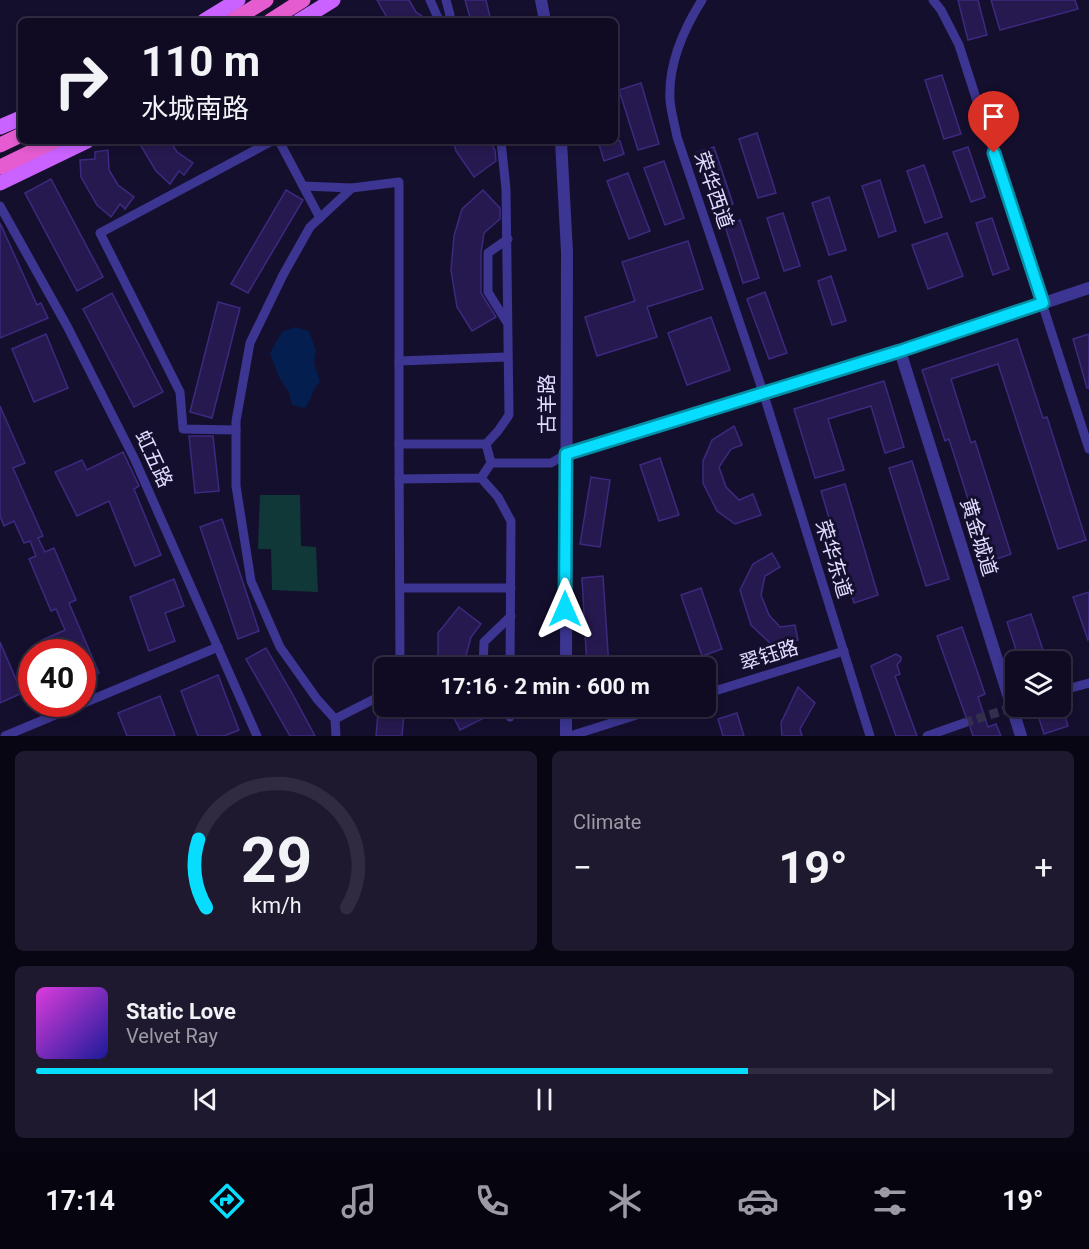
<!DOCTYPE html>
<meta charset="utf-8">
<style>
body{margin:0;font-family:Roboto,"Noto Sans SC",sans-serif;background:#1e192f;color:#f1f3f6;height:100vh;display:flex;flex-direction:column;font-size:22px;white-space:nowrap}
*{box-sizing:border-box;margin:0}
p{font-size:20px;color:#9c9ba5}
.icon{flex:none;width:33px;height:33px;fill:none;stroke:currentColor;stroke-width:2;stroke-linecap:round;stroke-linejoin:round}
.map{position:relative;height:736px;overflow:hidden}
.panel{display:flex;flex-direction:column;gap:15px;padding:15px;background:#090613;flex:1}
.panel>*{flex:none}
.hud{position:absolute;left:18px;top:18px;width:600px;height:126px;border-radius:9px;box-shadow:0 3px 9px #0003,0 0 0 2px #302b40;background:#100b22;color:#f1f3f6;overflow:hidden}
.controls{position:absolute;left:1005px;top:651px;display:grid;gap:12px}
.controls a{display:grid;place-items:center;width:66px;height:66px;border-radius:9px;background:#100b22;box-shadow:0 3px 9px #0003,0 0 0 2px #302b40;font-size:30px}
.speed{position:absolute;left:18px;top:639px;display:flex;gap:12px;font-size:30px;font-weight:700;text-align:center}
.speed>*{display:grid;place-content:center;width:78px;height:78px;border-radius:50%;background:#100b22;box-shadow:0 3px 9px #0003,0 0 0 2px #302b40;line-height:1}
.speed .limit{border:9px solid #d22;background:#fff;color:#111}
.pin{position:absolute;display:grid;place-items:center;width:51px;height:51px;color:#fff;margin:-62px -26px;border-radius:50% 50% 50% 0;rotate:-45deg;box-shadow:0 0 6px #0007}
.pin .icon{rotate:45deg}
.me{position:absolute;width:66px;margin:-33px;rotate:0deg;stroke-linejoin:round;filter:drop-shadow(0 0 4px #0008)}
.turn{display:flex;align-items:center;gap:21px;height:126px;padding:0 24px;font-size:27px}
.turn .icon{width:78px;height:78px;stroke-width:2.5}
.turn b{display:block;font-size:42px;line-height:51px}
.big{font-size:45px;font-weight:700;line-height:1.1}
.panel .card{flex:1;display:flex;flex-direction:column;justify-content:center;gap:9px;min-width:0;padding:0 21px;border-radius:9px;background:#1e192f}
.panel .dial{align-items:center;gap:0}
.dial svg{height:156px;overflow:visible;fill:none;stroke:#302b40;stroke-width:7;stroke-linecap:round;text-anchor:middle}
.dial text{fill:#f1f3f6;stroke:none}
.song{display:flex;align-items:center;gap:18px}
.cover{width:72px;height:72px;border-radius:9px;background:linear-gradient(135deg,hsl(300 70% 55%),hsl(240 70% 35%))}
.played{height:6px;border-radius:3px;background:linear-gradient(90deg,#07ddff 70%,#302b40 70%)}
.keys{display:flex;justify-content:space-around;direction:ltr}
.heat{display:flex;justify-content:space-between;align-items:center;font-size:33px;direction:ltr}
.panel .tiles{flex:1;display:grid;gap:15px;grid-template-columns:1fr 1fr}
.card:last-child{grid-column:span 2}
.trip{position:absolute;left:374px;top:657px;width:342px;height:60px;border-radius:9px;background:#100b22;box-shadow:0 3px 9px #0003,0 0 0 2px #302b40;font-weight:700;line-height:60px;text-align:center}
.tab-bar{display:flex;height:96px;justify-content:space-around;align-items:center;background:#06040e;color:#9c9ba5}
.tab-bar .icon{width:42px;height:42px}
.tab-bar .active{color:#07ddff}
.tab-bar b{font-size:27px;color:#f1f3f6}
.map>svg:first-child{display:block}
.green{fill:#113838}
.water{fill:#051e50}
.building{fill:#261950;stroke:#3d297f;stroke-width:1.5}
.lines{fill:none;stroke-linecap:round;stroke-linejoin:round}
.minor-tunnel{stroke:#342e4d;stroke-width:9;stroke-dasharray:9 4.5;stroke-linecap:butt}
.minor{stroke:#3c3591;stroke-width:9}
.tertiary{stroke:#3c3591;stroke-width:12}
.primary{stroke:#ca62ff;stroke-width:15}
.trunk{stroke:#e45cd0;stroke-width:15}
.route-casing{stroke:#0590a6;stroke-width:15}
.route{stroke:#07ddff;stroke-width:10}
.labels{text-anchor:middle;stroke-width:6;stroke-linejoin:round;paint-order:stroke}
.street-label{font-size:20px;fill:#e1dbff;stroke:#150f2e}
</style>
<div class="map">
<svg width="1089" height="736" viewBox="0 0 1089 736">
<rect width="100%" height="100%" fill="#150f2e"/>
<path class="green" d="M260,495H300L301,546L316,547L318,592L272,590L271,549H258Z"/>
<path class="water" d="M295,327L309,331L316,351L314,363L320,382C312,389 312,399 305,408L292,405L289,392L279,377L270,353L282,332Z"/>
<g class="building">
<path d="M377,0H409L416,12L429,21H389Z"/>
<path d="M465,0H486L491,21H471Z"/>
<path d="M958,0H978L987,35L968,40Z"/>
<path d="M991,0H1075L1078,9L1000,30Z"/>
<path d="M942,75L961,134L944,139L925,80Z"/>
<path d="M641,83L659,144L638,150L619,90Z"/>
<path d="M757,133L776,193L758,198L739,139Z"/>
<path d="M138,141H170L177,152L193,163L184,175L179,171L170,184L156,171Z"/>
<path d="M453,141H489L495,150L496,161L474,177L456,151Z"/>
<path d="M598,141H620L624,154L604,161Z"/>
<path d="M714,147L733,204L717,209L698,152Z"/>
<path d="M968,147L985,197L971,202L953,152Z"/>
<path d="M108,150L109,170L118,185L134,197L125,209L120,204L111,217L97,205L81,177L80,160L95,159V152Z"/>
<path d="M664,161L684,218L665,225L644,168Z"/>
<path d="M924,165L942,217L925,223L907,171Z"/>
<path d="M628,173L650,231L629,239L607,181Z"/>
<path d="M51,179L103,277L77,291L25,193Z"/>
<path d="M880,180L896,231L879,237L862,186Z"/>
<path d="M286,190L303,200L248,293L231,284Z"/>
<path d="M483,190L500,208V219L484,233L481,253V293L496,317L472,331L457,307L451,270L454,236L462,209Z"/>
<path d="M829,197L846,250L829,255L812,203Z"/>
<path d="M783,213L800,266L784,271L767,218Z"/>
<path d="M992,218L1009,269L993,275L976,223Z"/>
<path d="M740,220L759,278L743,283L725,226Z"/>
<path d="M0,223L37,305L41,303L48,318L0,338Z"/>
<path d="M947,233L963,276L928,289L912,245Z"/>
<path d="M688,241L703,289L647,307L657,337L597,356L585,317L635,301L622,262Z"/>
<path d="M831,276L846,321L832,325L818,281Z"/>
<path d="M765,292L787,353L769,359L747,299Z"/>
<path d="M112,293L163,392L134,407L83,309Z"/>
<path d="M218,302L240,308L212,418L190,412Z"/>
<path d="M711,317L730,370L687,385L668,333Z"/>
<path d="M46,334L68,388L34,402L12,349Z"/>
<path d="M1089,334V388H1087L1073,339Z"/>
<path d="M1017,339L1043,418L1047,417L1086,540L1058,549L998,364L951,379L971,443L975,441L1011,554L988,562L949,439L945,441L922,370Z"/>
<path d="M884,381L904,447L885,453L871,406L828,419L844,470L815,478L794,409Z"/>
<path d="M0,406L25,463L13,468L43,536L38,538L45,552L54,548L76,600L69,603L99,673L82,680V652H48L42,640L65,630L56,609L51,611L29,559L36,556L30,541L24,543L14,521L4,526L0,516Z"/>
<path d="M734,426L742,445L731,449L719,467L726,487L739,500L753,494L761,515L735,524L717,511L703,483V461L712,440Z"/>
<path d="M189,436H213L219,491L195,493Z"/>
<path d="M123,452L139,486L134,489L161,555L135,566L109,501L77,516L55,472L82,460L87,470Z"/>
<path d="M660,458L679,515L659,521L640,465Z"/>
<path d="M912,461L949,579L926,586L889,468Z"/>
<path d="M591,477L610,480L600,547L580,544Z"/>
<path d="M845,484L878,595L854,603L821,491Z"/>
<path d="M222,519L259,631L238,639L200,527Z"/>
<path d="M772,553L780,567L765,576L761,595L769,615L780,627L795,625L798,640L771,644L751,625L740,590L753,564Z"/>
<path d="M603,576L609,668H587L582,578Z"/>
<path d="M174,579L184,606L165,613L175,641L149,651L130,597Z"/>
<path d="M701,588L722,649L702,656L681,595Z"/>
<path d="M1089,592V639L1088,640L1073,597Z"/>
<path d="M459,607L481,624L471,637L465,659L466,668H438V633Z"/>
<path d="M1031,614L1047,662H1020L1007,622Z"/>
<path d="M962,627L985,694L978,697L988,727L996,724L1001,736H973L970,727V720L966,717L937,636Z"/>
<path d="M0,642L22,693L0,703Z"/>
<path d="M266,648L293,695L315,736H290L246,659Z"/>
<path d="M896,654L901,657V660L897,665L900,674L895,676L917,736H896L871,666Z"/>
<path d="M218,675L239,730L224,736H198L181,691Z"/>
<path d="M798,687L815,703L800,729L802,736H782L781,723Z"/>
<path d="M160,696L175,736H127L118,713Z"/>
<path d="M448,706H475L482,719L460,730Z"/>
<path d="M1035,706H1062L1068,726L1044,734Z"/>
<path d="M378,713L404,715L402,736H376Z"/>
<path d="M737,713L744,736H723L718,719Z"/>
</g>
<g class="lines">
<path class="minor-tunnel" d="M964,723L1005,710"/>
<g class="minor">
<path d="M430,0L438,18L442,21"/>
<path d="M446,0L450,15L448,21"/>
<path d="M702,0C683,30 668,64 670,100C671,113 675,125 677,137L763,392L870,736"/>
<path d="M933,0L941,10L959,45L1089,449"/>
<path d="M279,141L320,218"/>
<path d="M303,186L352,188"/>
<path d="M0,206L67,326L134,458L257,736"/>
<path d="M506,321L488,292V253L508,239"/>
<path d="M399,361L507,357"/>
<path d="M236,430L183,429L180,392L100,233L272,141"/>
<path d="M399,444L400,668"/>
<path d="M486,444L498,431L509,415L506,189L501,141"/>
<path d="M481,478L498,497L511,521L510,668"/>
<path d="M399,479L481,478L491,463"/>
<path d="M400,588H511"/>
<path d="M483,666H510"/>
<path d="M483,668L484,642L511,616"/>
<path d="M1063,690L1089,683"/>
<path d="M705,694L844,651"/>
<path d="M502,706L510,717V706"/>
<path d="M335,719L384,694"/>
<path d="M5,736L218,647"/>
<path d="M336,736L335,719L317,699L280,647L251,581L236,486V421L250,343L283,275L310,227L352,188L399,182V444H486L491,463H551L566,454"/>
<path d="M570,736L665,706"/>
<path d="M927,736L964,723"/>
</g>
<g class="tertiary">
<path d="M541,0L545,21"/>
<path d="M561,141L567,252L566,668"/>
<path d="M900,351L1021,736"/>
<path d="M566,454L900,351L1089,288"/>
<path d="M566,706V736"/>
</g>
<g class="primary">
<path d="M204,21L238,0"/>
<path d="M299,21L333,0"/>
<path d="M0,127L21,118"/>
<path d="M0,183L87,141"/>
</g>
<g class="trunk">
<path d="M232,21L266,0"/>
<path d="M270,21L303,0"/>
<path d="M0,145L21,135"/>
<path d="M0,167L54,141"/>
</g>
</g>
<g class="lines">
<g class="route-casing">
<path id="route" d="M565,609L566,454L900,351L1043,303L994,153"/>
</g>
<use href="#route" class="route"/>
</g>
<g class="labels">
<g class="street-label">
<text transform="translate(714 190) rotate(71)" y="7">荣华西道</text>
<text transform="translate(547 404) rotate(-90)" y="7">古羊路</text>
<text transform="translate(154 459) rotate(65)" y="7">虹五路</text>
<text transform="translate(979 537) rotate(73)" y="7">黄金城道</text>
<text transform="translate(834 559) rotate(73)" y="7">荣华东道</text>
<text transform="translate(769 655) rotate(-17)" y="7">翠钰路</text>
</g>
</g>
</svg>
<div class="controls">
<a><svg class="icon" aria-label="layers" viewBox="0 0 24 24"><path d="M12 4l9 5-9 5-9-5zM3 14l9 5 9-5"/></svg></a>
</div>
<div class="speed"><div class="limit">40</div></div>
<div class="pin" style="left:994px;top:153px;background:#d93025"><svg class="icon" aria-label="arrive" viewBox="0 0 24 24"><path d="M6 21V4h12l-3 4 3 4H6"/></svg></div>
<svg class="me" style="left:565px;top:609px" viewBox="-20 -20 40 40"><path d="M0-17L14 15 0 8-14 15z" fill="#07ddff" stroke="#fff" stroke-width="4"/></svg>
<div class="trip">17:16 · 2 min · 600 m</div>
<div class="hud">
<div class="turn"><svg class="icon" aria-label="right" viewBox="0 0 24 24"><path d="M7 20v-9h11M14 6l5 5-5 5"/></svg><div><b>110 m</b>水城南路</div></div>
</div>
</div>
<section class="panel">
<div class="tiles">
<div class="card dial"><svg viewBox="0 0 100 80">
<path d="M14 69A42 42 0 1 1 86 69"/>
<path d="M14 69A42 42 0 0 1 10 34" stroke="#07ddff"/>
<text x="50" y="56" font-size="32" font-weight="700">29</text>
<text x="50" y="72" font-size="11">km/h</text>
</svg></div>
<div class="card"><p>Climate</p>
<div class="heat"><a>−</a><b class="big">19°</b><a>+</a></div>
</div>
<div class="card">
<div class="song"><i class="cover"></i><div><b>Static Love</b><p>Velvet Ray</p></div></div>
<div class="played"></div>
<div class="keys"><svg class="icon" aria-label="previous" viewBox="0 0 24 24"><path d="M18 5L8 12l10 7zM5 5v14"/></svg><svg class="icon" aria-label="pause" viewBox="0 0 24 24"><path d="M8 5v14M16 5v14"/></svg><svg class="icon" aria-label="next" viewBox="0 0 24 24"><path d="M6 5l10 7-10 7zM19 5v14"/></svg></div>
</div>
</div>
</section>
<nav class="tab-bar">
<b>17:14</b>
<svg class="icon active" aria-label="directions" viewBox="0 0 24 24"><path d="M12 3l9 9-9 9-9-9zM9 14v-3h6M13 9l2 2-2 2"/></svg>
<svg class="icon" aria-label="music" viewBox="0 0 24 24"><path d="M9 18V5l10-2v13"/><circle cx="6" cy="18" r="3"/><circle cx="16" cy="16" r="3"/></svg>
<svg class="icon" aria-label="phone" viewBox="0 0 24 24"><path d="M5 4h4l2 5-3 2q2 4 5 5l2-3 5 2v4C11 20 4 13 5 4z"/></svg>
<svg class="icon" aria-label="climate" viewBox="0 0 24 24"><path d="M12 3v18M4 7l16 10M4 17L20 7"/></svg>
<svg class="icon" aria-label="car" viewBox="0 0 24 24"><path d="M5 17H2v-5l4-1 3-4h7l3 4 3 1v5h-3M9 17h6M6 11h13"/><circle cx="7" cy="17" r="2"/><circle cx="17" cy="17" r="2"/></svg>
<svg class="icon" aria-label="filters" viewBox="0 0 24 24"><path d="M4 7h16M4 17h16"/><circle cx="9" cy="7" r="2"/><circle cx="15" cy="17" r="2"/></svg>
<b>19°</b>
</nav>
